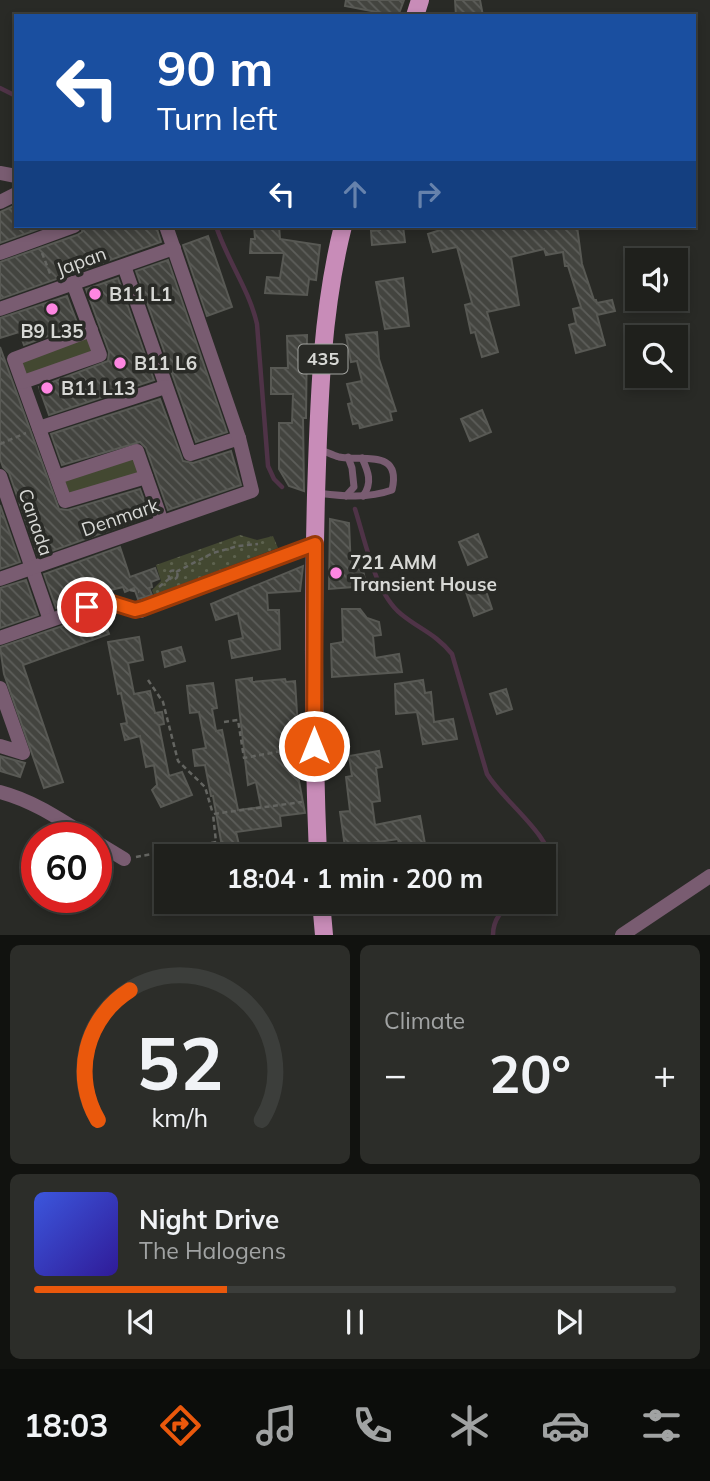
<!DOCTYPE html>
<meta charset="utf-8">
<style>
body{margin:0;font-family:Mulish,sans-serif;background:#2c2d29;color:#f1f3f6;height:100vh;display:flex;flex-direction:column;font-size:26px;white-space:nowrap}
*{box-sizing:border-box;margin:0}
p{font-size:23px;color:#a1a3a3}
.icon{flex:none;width:38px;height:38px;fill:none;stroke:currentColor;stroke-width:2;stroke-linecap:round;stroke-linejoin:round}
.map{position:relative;height:935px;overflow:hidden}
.sheet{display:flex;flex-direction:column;gap:10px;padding:10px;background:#11120f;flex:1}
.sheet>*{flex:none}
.hud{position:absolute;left:14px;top:14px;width:682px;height:214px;border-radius:0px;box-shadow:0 4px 10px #0003,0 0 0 2px #3c3e3b;background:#1a4fa0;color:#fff;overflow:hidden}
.controls{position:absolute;left:625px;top:248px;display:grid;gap:14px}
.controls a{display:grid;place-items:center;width:63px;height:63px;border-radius:0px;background:#1f201c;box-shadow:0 4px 10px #0003,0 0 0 2px #3c3e3b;font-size:35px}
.speed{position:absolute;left:21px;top:822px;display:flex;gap:14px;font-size:35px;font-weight:700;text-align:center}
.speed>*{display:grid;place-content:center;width:91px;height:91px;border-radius:50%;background:#1f201c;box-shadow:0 4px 10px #0003,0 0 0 2px #3c3e3b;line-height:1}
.speed .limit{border:10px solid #d22;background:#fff;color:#111}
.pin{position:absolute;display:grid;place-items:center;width:60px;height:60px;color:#fff;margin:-30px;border:4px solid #fff;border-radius:50%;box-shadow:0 2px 7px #0007}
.me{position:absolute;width:77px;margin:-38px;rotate:0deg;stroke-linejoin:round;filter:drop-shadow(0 0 5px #0008)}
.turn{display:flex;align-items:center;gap:24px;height:147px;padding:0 28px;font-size:32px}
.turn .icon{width:91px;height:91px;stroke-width:2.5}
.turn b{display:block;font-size:49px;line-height:60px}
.lanes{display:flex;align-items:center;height:66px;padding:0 28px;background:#0003;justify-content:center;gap:35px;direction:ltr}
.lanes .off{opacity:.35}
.big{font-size:52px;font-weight:700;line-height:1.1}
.sheet .card{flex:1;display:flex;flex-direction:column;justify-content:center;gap:10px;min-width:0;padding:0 24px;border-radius:10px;background:#2c2d29}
.sheet .dial{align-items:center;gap:0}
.dial svg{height:182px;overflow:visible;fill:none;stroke:#3c3e3b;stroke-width:7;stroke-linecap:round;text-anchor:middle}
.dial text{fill:#f1f3f6;stroke:none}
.song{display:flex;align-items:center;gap:21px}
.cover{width:84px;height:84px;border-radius:10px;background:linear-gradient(135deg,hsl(230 70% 55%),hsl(250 70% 35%))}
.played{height:7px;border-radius:4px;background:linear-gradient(90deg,#ea580c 30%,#3c3e3b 30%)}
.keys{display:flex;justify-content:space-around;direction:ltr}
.heat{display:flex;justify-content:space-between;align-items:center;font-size:38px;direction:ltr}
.sheet .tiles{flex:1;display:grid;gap:10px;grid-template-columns:1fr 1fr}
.card:last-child{grid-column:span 2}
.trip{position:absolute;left:154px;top:844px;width:402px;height:70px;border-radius:0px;background:#1f201c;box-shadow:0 4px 10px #0003,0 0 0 2px #3c3e3b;font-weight:700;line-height:70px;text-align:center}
.menu{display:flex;height:112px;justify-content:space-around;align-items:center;background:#0c0d0b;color:#a1a3a3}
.menu .icon{width:49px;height:49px}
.menu .active{color:#ea580c}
.menu b{font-size:32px;color:#f1f3f6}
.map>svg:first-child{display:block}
.green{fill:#434831}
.park{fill:url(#park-dots)}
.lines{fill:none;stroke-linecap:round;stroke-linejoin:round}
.stream{stroke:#4f3347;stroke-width:4.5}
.building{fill:url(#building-back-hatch);stroke:#585954;stroke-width:2}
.path{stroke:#646561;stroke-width:2.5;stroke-dasharray:5 3.5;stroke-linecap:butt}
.lane{stroke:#795c71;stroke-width:7}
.street{stroke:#795c71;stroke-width:14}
.primary{stroke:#c88cb8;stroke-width:18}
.route-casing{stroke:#983908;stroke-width:18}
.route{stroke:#ea580c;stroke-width:12}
.poi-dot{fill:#fd86e1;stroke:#292a26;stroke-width:2.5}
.labels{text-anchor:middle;stroke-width:7;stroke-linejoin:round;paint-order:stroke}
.shield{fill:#292a26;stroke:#a3a4a0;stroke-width:2}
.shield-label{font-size:18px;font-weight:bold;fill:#d7d8d5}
.street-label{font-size:19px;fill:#d7d8d5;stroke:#292a26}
.poi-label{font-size:19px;font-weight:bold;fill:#d7d8d5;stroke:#292a26;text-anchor:start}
</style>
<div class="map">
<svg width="710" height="935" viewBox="0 0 710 935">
<defs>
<pattern id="park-dots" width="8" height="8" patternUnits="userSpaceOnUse" patternTransform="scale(1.75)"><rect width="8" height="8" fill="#434831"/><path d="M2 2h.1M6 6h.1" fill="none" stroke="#5d624e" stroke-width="1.8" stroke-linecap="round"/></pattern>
<pattern id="building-back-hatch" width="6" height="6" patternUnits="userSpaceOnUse" patternTransform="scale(1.75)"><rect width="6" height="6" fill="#43443f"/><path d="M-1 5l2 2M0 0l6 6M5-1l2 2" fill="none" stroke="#5d5e5a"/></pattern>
</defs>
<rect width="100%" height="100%" fill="#292a26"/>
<g class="green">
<path d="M91,330L100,355L23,382L14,359Z"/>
<path d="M137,451L146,477L65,501L57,477Z"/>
</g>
<path class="park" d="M240,535L257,540L273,536L278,548L154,595L152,590L161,581L156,565Z"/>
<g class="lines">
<g class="stream">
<path d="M0,88L16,96"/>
<path d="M216,226C227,260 249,289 257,324L268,466L274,479L282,487"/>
<path d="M355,509C365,540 375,593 401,614C419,629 436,634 452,654L487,774C505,803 551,834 553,868L544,881"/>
<path d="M493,935C493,919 502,910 514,901"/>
</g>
</g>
<g class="building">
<path d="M346,0H404L398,16L345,6Z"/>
<path d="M455,0H480L483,16H456Z"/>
<path d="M16,205V226H47L0,243V212Z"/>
<path d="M83,226H156L161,242L0,299V262L77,235L82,232Z"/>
<path d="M254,226H279L280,239L320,245L316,280L309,279L307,295L265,293L267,277L280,278L284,253H250L251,239H255Z"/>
<path d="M380,226H403L405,242L372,245L371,231L380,230Z"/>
<path d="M453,226H577L582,264L594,300H596L597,303L612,300L615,311L597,315L605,345L576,353L569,325L576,323L573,309L581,307L568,266H565L563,252L546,255L544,249L511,257L519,305L487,312L498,352L482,357L475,332L471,333L465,305L472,303L457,247L433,252L428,234Z"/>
<path d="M208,236L232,307L207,316L183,245Z"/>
<path d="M686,251L689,271L676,274V253Z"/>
<path d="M168,260L227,432L196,442L136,271Z"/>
<path d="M118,278L154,380L49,415L39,387L108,361L109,352L86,289Z"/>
<path d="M403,278L409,326L385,329L376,282Z"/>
<path d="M67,296L78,325L24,345L19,332L0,338V318Z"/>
<path d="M377,332L379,359L396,411L390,412L392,420L360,428L359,423L353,424L348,404L352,403L347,384L362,381L357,361L351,362L346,335Z"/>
<path d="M307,335L306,418H303L304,491L289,486L279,469V423H292L293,394H271V368H288L287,336Z"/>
<path d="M0,347L59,509L68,510L140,489L150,516L38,556L9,473L3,467L0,459Z"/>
<path d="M160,399L183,461L193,463L231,451L241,485L168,510L146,448L140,442L62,465L51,434Z"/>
<path d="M482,410L491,432L470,441L461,419Z"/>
<path d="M0,505L20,562L0,569Z"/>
<path d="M330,519L349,523L351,570L363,569L366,586L329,589Z"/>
<path d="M478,534L487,557L468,565L459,542Z"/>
<path d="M120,547L130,577L155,568L159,579L151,582L152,587L149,588L152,595L138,599L134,588L125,592L123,587L103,592L56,608L44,574Z"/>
<path d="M303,566L300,591L267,593L268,610H279L280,649L232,658L229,641L243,638L238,613L216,620L211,604Z"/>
<path d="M482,579L492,609L474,616L464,586Z"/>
<path d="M26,580L38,615L0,628V588Z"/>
<path d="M342,609H360L367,618L379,622L381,635L373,636L375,658L399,654L402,672L332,677L331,644L343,642Z"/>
<path d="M101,613L109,634L23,665L63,782L44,788L4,674L0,647Z"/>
<path d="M139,637L143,660L128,663L134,694L150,691L155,713L162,712L164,724L159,725L169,776L182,772L192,795L161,807L152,790L157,785L154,765L146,767L140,736L125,740L121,724L127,723L121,693L118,694L108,642Z"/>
<path d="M181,647L185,661L165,667L162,652Z"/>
<path d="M252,678V682L285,679L286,682L295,681L299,744H292L305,813L280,816L281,826L236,832L240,849L223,852L213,796H211L205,765L195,766L193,750L206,748L199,712L190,713L187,686L213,683L217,708L212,709L216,731L222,730L238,810L261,807L256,782L248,785L236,680Z"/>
<path d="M423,680L425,693L431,692L434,722L453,719L457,739L423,744L417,712L396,714L395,684Z"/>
<path d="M506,689L512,709L497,714L490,694Z"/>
<path d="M379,751L382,767L376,768L380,801L372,802L375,825L420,816L425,844L400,849L398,839L345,847L340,812L350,811L346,777L352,776L349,756Z"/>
<path d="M0,756L25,763L20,777L0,771Z"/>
</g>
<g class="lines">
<g class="path">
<path d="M42,253L51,276"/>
<path d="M0,444L26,433"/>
<circle cx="173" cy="575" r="4.5"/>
<path d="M176,572L213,553L238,546L258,544"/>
<path d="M159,587L170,578"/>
<path d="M130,590L139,592"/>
<path d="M148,680L163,702L178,761L205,787L213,814"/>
<path d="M224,722L238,720L244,758L298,748"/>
<path d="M136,857L216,842L213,814L302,802"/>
</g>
<g class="lane">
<path d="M362,458C368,471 373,483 363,496"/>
<path d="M317,493C343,496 367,499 392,490C402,448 362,462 339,457C332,455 325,451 318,449"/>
<path d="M346,496L354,487L352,468L348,457"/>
</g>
<g class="street">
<path d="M0,173L16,176"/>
<path d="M0,202L16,194"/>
<path d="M0,253L74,226"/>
<path d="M124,266L190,454L239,438"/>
<path d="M0,309L174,248"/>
<path d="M91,330L14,359L65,501L146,477"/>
<path d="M23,382L100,355L73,283"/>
<path d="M39,428L165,387"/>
<path d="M0,476L50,620"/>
<path d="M57,477L137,451L162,522"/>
<path d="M0,579L252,491L239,438L166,226"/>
<path d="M135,610L171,599L315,544"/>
<path d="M0,638L106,601L141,611"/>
<path d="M0,688L23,753L0,746"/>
<path d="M0,792C34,801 61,820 90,838"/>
<path d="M96,842L124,859"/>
<path d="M622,935L710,876"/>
</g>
<g class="primary">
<path d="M415,16L420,0"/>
<path d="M318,856C313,735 313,615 316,495C319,405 321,313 343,226"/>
<path d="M321,901L324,935"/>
</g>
</g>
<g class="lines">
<g class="route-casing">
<path id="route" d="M87,607L106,601L135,610L143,608L315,544L314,746"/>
</g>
<use href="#route" class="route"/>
</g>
<g class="poi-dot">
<circle cx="95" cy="294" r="7"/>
<circle cx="52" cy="309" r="7"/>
<circle cx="120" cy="363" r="7"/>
<circle cx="47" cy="388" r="7"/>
<circle cx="336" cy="573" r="7"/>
</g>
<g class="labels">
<rect class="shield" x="298.5" y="344.5" width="49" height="29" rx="5"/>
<g class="shield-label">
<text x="323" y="365">435</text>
</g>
<g class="street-label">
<text transform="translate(81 261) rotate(-20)" y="7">Japan</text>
<text transform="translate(120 517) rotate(-19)" y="7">Denmark</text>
<text transform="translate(36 522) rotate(71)" y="7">Canada</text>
</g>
<g class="poi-label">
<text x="109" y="301">B11 L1</text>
<text x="52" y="338" text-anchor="middle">B9 L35</text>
<text x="134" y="370">B11 L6</text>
<text x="61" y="395">B11 L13</text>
<text x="350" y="569">721 AMM<tspan x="350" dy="22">Transient House</tspan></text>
</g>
</g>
</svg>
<div class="controls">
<a><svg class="icon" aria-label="sound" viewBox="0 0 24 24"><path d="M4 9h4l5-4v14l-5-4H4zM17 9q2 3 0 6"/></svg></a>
<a><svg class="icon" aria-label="search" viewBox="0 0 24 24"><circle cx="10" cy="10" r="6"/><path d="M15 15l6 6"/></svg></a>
</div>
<div class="speed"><div class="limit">60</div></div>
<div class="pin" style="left:87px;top:607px;background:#d93025"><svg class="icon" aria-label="arrive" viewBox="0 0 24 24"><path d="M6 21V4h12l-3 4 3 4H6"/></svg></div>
<svg class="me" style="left:314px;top:746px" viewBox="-20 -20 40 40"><circle r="17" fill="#ea580c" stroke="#fff" stroke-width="3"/><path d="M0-11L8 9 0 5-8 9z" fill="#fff"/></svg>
<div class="trip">18:04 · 1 min · 200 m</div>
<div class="hud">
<div class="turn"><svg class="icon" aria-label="left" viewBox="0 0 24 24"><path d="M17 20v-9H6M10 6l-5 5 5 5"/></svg><div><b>90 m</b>Turn left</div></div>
<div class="lanes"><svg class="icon" aria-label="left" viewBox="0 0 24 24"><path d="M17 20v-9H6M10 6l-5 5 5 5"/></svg><svg class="icon off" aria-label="ahead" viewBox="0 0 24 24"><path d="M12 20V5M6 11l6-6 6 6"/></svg><svg class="icon off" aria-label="right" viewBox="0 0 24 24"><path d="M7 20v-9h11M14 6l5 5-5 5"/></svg></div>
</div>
</div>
<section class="sheet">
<div class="tiles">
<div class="card dial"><svg viewBox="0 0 100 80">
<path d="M14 69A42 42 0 1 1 86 69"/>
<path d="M14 69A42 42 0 0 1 28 12" stroke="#ea580c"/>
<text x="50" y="56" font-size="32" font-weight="700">52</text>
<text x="50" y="72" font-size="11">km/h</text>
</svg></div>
<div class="card"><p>Climate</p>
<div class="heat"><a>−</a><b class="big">20°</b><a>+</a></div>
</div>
<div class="card">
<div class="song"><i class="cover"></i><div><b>Night Drive</b><p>The Halogens</p></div></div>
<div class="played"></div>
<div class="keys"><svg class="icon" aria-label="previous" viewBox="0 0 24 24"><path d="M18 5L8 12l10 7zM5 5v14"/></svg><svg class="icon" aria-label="pause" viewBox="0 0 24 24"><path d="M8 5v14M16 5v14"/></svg><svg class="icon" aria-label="next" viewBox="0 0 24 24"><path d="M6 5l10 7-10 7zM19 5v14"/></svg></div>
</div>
</div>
</section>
<nav class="menu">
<b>18:03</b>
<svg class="icon active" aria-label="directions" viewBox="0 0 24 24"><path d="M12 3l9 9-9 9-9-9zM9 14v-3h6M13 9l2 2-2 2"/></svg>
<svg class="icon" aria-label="music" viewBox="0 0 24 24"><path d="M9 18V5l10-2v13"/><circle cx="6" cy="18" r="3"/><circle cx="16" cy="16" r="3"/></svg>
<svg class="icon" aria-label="phone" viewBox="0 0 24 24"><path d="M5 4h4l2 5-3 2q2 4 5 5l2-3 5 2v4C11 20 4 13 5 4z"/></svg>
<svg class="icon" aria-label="climate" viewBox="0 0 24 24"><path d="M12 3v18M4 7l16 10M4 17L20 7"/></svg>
<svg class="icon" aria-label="car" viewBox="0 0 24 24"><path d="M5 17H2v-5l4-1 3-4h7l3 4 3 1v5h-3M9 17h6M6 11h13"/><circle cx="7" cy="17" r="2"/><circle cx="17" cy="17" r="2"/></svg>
<svg class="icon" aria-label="filters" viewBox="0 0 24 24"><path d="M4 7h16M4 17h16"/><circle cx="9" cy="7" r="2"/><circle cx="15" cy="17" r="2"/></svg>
</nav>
